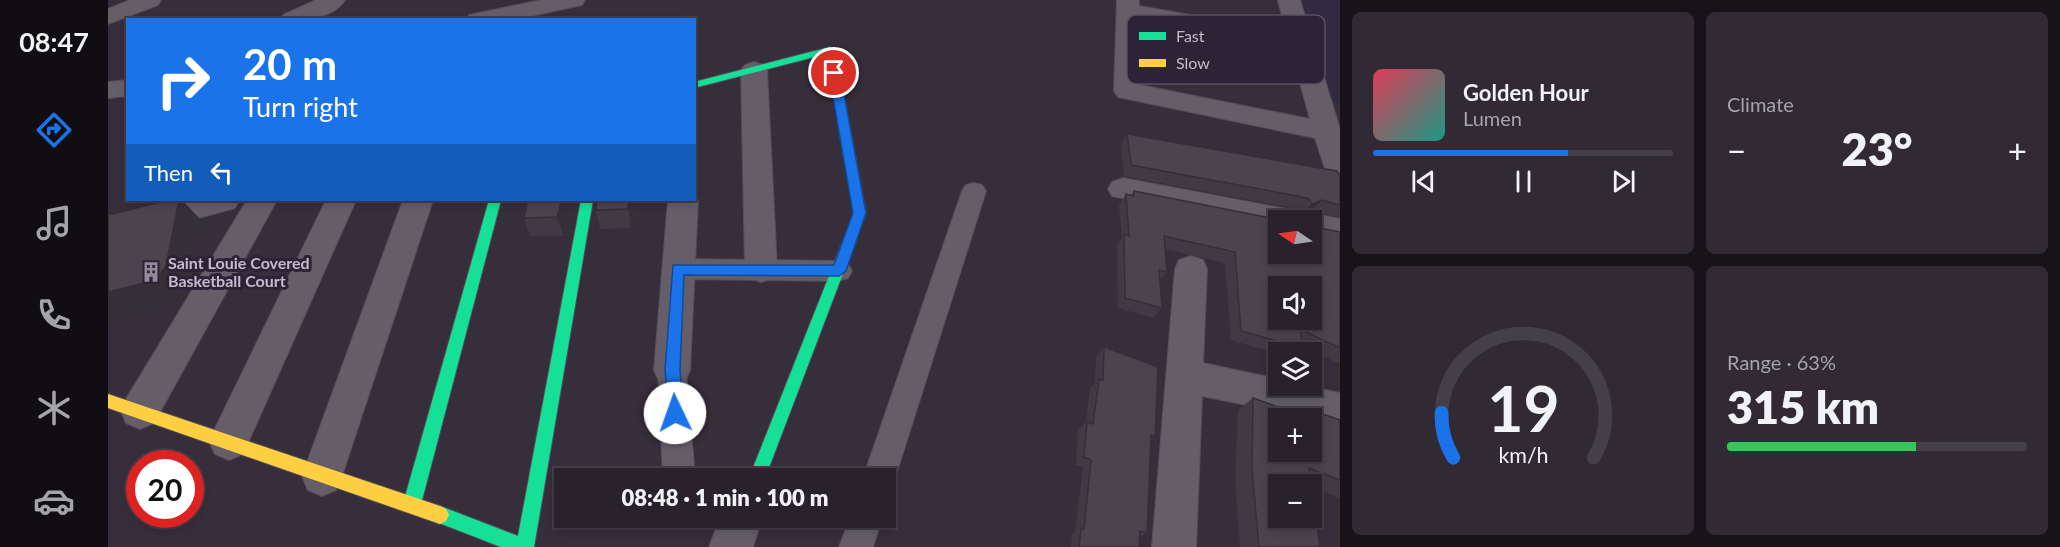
<!DOCTYPE html>
<meta charset="utf-8">
<style>
body{margin:0;font-family:Lato,sans-serif;background:#312a34;color:#f1f3f6;height:100vh;display:flex;flex-direction:column;font-size:22px;white-space:nowrap}
*{box-sizing:border-box;margin:0}
p{font-size:20px;color:#a5a4a9}
.icon{flex:none;width:33px;height:33px;fill:none;stroke:currentColor;stroke-width:2;stroke-linecap:round;stroke-linejoin:round}
.map{position:relative;flex:1;overflow:hidden}
.details{display:flex;flex-direction:column;gap:12px;padding:12px;background:#171318;width:720px}
.details>*{flex:none}
.banner{position:absolute;left:18px;top:18px;width:570px;height:183px;border-radius:0px;box-shadow:0 3px 9px #0003,0 0 0 2px #453f48;background:#1a73e8;color:#fff;overflow:hidden}
.needle{width:39px;rotate:283deg}
.controls{position:absolute;left:1160px;top:210px;display:grid;gap:12px}
.controls a{display:grid;place-items:center;width:54px;height:54px;border-radius:0px;background:#29222c;box-shadow:0 3px 9px #0003,0 0 0 2px #453f48;font-size:30px}
.speed{position:absolute;left:18px;top:450px;display:flex;gap:12px;font-size:30px;font-weight:700;text-align:center}
.speed>*{display:grid;place-content:center;width:78px;height:78px;border-radius:50%;background:#29222c;box-shadow:0 3px 9px #0003,0 0 0 2px #453f48;line-height:1}
.speed .limit{border:9px solid #d22;background:#fff;color:#111}
.pin{position:absolute;display:grid;place-items:center;width:51px;height:51px;color:#fff;margin:-26px;border:3px solid #fff;border-radius:50%;box-shadow:0 2px 6px #0007}
.me{position:absolute;width:66px;margin:-33px;rotate:357deg;stroke-linejoin:round;filter:drop-shadow(0 0 4px #0008)}
.turn{display:flex;align-items:center;gap:21px;height:126px;padding:0 18px;font-size:27px}
.turn .icon{width:78px;height:78px;stroke-width:2.5}
.turn b{display:block;font-size:42px;line-height:51px}
.then{display:flex;align-items:center;height:57px;padding:0 18px;background:#0003;gap:12px;font-size:22px}
.big{font-size:45px;font-weight:800;line-height:1.1}
.details .card{flex:1;display:flex;flex-direction:column;justify-content:center;gap:9px;min-width:0;padding:0 21px;border-radius:9px;background:#312a34}
.details .dial{align-items:center;gap:0}
.dial svg{height:156px;overflow:visible;fill:none;stroke:#453f48;stroke-width:7;stroke-linecap:round;text-anchor:middle}
.dial text{fill:#f1f3f6;stroke:none}
.song{display:flex;align-items:center;gap:18px}
.cover{width:72px;height:72px;border-radius:9px;background:linear-gradient(135deg,hsl(350 70% 55%),hsl(170 70% 35%))}
.played{height:6px;border-radius:3px;background:linear-gradient(90deg,#1a73e8 65%,#453f48 65%)}
.keys{display:flex;justify-content:space-around;direction:ltr}
.heat{display:flex;justify-content:space-between;align-items:center;font-size:33px;direction:ltr}
.charge{height:9px;border-radius:4px;background:linear-gradient(90deg,#34c759 63%,#453f48 0)}
.details .tiles{flex:1;display:grid;gap:12px;grid-template-columns:repeat(2,1fr)}
.trip{position:absolute;left:446px;top:468px;width:342px;height:60px;border-radius:0px;background:#29222c;box-shadow:0 3px 9px #0003,0 0 0 2px #453f48;font-weight:800;line-height:60px;text-align:center}
main{display:flex;flex:1;min-height:0}
.dock{display:flex;flex-direction:column;width:108px;justify-content:space-around;align-items:center;background:#100e12;color:#a5a4a9}
.dock .icon{width:42px;height:42px}
.dock .on{color:#1a73e8}
.dock b{font-size:27px;color:#f1f3f6}
.map>svg:first-child{display:block}
.green{fill:#302b40}
.lines{fill:none;stroke-linecap:round;stroke-linejoin:round}
.lane-casing{stroke:#544c57;stroke-width:2}
.street-casing{stroke:#544c57;stroke-width:2}
.fast-casing{stroke:#544c57;stroke-width:2}
.slow-casing{stroke:#544c57;stroke-width:2}
.lane{fill:#655e68;fill-rule:evenodd}
.street{fill:#655e68;fill-rule:evenodd}
.fast{fill:#16e098;fill-rule:evenodd}
.slow{fill:#ffcf43;fill-rule:evenodd}
.wall{fill:#413a44;fill-rule:evenodd}
.shaded-wall{fill:#352f37}
.building{fill:#4c434f;stroke:#352f37;stroke-width:1.5;fill-rule:evenodd}
.route{fill:#1a73e8;stroke:#114b97;stroke-width:1.5}
.labels{text-anchor:middle;stroke-width:6;stroke-linejoin:round;paint-order:stroke}
.poi-label{font-size:16px;font-weight:bold;fill:#c5baca;stroke:#2e2236;text-anchor:start}
.key{fill:#2e2236;stroke:#5b5062;stroke-width:1.5}
.key-label{font-size:16px;fill:#c5baca}
</style>
<main>
<nav class="dock">
<b>08:47</b>
<svg class="icon on" aria-label="directions" viewBox="0 0 24 24"><path d="M12 3l9 9-9 9-9-9zM9 14v-3h6M13 9l2 2-2 2"/></svg>
<svg class="icon" aria-label="music" viewBox="0 0 24 24"><path d="M9 18V5l10-2v13"/><circle cx="6" cy="18" r="3"/><circle cx="16" cy="16" r="3"/></svg>
<svg class="icon" aria-label="phone" viewBox="0 0 24 24"><path d="M5 4h4l2 5-3 2q2 4 5 5l2-3 5 2v4C11 20 4 13 5 4z"/></svg>
<svg class="icon" aria-label="climate" viewBox="0 0 24 24"><path d="M12 3v18M4 7l16 10M4 17L20 7"/></svg>
<svg class="icon" aria-label="car" viewBox="0 0 24 24"><path d="M5 17H2v-5l4-1 3-4h7l3 4 3 1v5h-3M9 17h6M6 11h13"/><circle cx="7" cy="17" r="2"/><circle cx="17" cy="17" r="2"/></svg>
</nav>
<div class="map">
<svg width="1232" height="547" viewBox="0 0 1232 547">
<rect width="100%" height="100%" fill="#372e3b"/>
<path class="green" d="M1194,0H1232V105H1227Z"/>
<g class="lines">
<g class="lane-casing">
<g id="lane">
<path d="M866,183L874,185L878,191L787,478L782,489L777,491V478H755L854,191L858,185Z"/>
<path d="M570,259L731,261L740,264L744,271L740,278L731,281L570,279L561,276L557,269L561,262Z"/>
<path d="M564,358L574,361L578,370L587,478H555L550,370L554,361Z"/>
<path d="M742,518H774L765,547H731Z"/>
</g>
</g>
<g class="street-casing">
<g id="street">
<path d="M22,0H53L50,5L0,24V9Z"/>
<path d="M208,0H237C224,20 193,20 172,20L175,15Z"/>
<path d="M433,0H477L474,5L405,20H358L361,15Z"/>
<path d="M1009,0H1031V6L1178,32L1170,0H1192L1232,129V187L1222,184L1207,138L1010,97L1006,91ZM1031,20L1182,47L1202,119L1032,85Z"/>
<path d="M646,62L655,65L659,70L669,269L665,278L653,282L641,278L637,269L633,70L637,65Z"/>
<path d="M20,80V96L0,98V82Z"/>
<path d="M1015,178L1179,209L1190,212L1193,217L1203,213L1232,219V243L1203,237V220H1170V230L1004,196L1000,189L1004,182Z"/>
<path d="M586,194L590,200L582,370L577,381L564,386L551,381L546,370L560,200H586Z"/>
<path d="M76,200H131L127,208L0,243V219Z"/>
<path d="M139,200H169L46,423L32,429L18,423L13,411L18,399Z"/>
<path d="M218,200H248L135,454L121,460L107,454L101,441Z"/>
<path d="M295,200H325L234,476L228,490L214,496L200,490L194,476Z"/>
<path d="M1083,256L1095,260L1099,269L1095,363L1170,379V386H1199L1232,393V427L1203,421V418L1094,396L1088,547H1044L1067,269L1071,260Z"/>
<path d="M612,518H654L645,547H601Z"/>
</g>
</g>
<g class="fast-casing">
<g id="fast">
<path d="M722,47L727,50L758,213L657,478H641L746,213L718,54L586,88V82Z"/>
<path d="M381,200H393L313,504L310,510L304,513L298,510L295,504Z"/>
<path d="M473,200H485L426,547H393L326,521L323,515L326,509L332,506L410,536Z"/>
</g>
</g>
<g class="slow-casing">
<path id="slow" d="M0,394L332,506L338,509L341,515L338,521L332,524L0,408Z"/>
</g>
<use href="#lane" class="lane"/>
<use href="#street" class="street"/>
<use href="#fast" class="fast"/>
<use href="#slow" class="slow"/>
</g>
<g class="wall">
<path d="M1019,134L1232,176V218L1211,213L1212,228L1232,232V364L1194,346L1195,348L1189,352H1170V354L1123,340L1117,263L1057,249L1059,272L1052,280L1054,308L1045,318L1010,308L1009,245L1014,238L1011,205L1018,194L1023,195L1026,191L1170,254L1203,220H1174L1182,212H1192L1191,210L1179,207L1016,176L1013,144Z"/>
<path d="M464,200L455,236H422L416,218Z"/>
<path d="M489,200H526L523,228L492,229L488,210Z"/>
<path d="M996,347L1047,436L1042,440L1039,533L1031,538V547H963L964,535L967,532L975,467L968,465L970,430L978,422L982,388L987,383L988,357Z"/>
<path d="M1145,398L1196,417L1206,411L1232,420V498L1204,487L1212,547H1132L1127,479L1130,410ZM1170,418H1203V452Z"/>
</g>
<g class="shaded-wall">
<path d="M71,200H74L94,221L82,289L74,303L0,322V292Z"/>
<path d="M454,200H464L455,236L449,217Z"/>
<path d="M521,200H526L523,228L520,209Z"/>
<path d="M1214,200L1203,211L1194,214L1204,204Z"/>
</g>
<g class="building">
<path d="M1019,134L1229,171L1232,176V205L1214,200L1204,204L1201,199L1189,196L1023,165Z"/>
<path d="M1026,191L1173,220H1170V254H1203V220H1180L1182,212H1211L1212,228L1232,232V348L1192,329L1195,348L1133,331L1127,252L1056,236L1059,272L1051,270L1054,308L1017,298L1016,234L1021,236L1018,194L1026,196ZM1170,286H1203V320H1170Z"/>
<path d="M61,200H71L58,266L48,280L0,292V215Z"/>
<path d="M420,200H454L449,217L416,218Z"/>
<path d="M489,200H521L520,209L488,210Z"/>
<path d="M996,347L1050,367L1047,436L1043,435L1039,533L1032,531L1031,547H971L973,528L976,529L983,460L976,457L979,422L985,424L991,379L995,380Z"/>
<path d="M1145,398L1201,418H1170V452H1203V419L1206,420V411L1232,420V480L1201,468L1212,547H1151L1144,469ZM1170,484H1203V518H1170Z"/>
</g>
<path class="route" d="M726,70L732,73L758,213L738,271L731,276L576,275L572,370L575,413L573,418L567,420L561,418L557,370L565,265H726L745,213L721,73Z"/>
<defs>
<g id="building-bare" transform="scale(1.62)"><path d="M-4-6H4V6H1V3H-1V6H-4ZM-2.5-4.3h1.7v1.8h-1.7ZM.8-4.3h1.7v1.8H.8ZM-2.5-1h1.7V.8h-1.7ZM.8-1h1.7V.8H.8Z" fill="#938998" stroke="#2e2236" stroke-width="2.5" paint-order="stroke"/></g>
</defs>
<g fill-rule="evenodd">
<use href="#building-bare" x="43" y="272"/>
</g>
<g class="labels">
<g class="poi-label">
<text x="60" y="269">Saint Louie Covered<tspan x="60" dy="18">Basketball Court</tspan></text>
</g>
</g>
<rect x="1019" y="15" width="198" height="69" rx="9" class="key"/>
<rect x="1031" y="32" width="27" height="8" fill="#16e098"/>
<rect x="1031" y="59" width="27" height="8" fill="#ffcf43"/>
<g class="key-label">
<text x="1068" y="42">Fast</text>
<text x="1068" y="69">Slow</text>
</g>
</svg>
<div class="controls">
<a><svg class="needle" viewBox="-14 -14 28 28"><path d="M0-13l5 13h-10z" fill="#e53935"/><path d="M0 13l5-13h-10z" fill="#a5a4a9"/></svg></a>
<a><svg class="icon" aria-label="sound" viewBox="0 0 24 24"><path d="M4 9h4l5-4v14l-5-4H4zM17 9q2 3 0 6"/></svg></a>
<a><svg class="icon" aria-label="layers" viewBox="0 0 24 24"><path d="M12 4l9 5-9 5-9-5zM3 14l9 5 9-5"/></svg></a>
<a>+</a>
<a>−</a>
</div>
<div class="speed"><div class="limit">20</div></div>
<div class="pin" style="left:726px;top:73px;background:#d93025"><svg class="icon" aria-label="arrive" viewBox="0 0 24 24"><path d="M6 21V4h12l-3 4 3 4H6"/></svg></div>
<svg class="me" style="left:567px;top:413px" viewBox="-20 -20 40 40"><circle r="19" fill="#fff"/><path d="M0-13L10 11 0 6-10 11z" fill="#1a73e8"/></svg>
<div class="trip">08:48 · 1 min · 100 m</div>
<div class="banner">
<div class="turn"><svg class="icon" aria-label="right" viewBox="0 0 24 24"><path d="M7 20v-9h11M14 6l5 5-5 5"/></svg><div><b>20 m</b>Turn right</div></div>
<div class="then">Then<svg class="icon" aria-label="left" viewBox="0 0 24 24"><path d="M17 20v-9H6M10 6l-5 5 5 5"/></svg></div>
</div>
</div>
<section class="details">
<div class="tiles">
<div class="card">
<div class="song"><i class="cover"></i><div><b>Golden Hour</b><p>Lumen</p></div></div>
<div class="played"></div>
<div class="keys"><svg class="icon" aria-label="previous" viewBox="0 0 24 24"><path d="M18 5L8 12l10 7zM5 5v14"/></svg><svg class="icon" aria-label="pause" viewBox="0 0 24 24"><path d="M8 5v14M16 5v14"/></svg><svg class="icon" aria-label="next" viewBox="0 0 24 24"><path d="M6 5l10 7-10 7zM19 5v14"/></svg></div>
</div>
<div class="card"><p>Climate</p>
<div class="heat"><a>−</a><b class="big">23°</b><a>+</a></div>
</div>
<div class="card dial"><svg viewBox="0 0 100 80">
<path d="M14 69A42 42 0 1 1 86 69"/>
<path d="M14 69A42 42 0 0 1 8 46" stroke="#1a73e8"/>
<text x="50" y="56" font-size="32" font-weight="700">19</text>
<text x="50" y="72" font-size="11">km/h</text>
</svg></div>
<div class="card"><p>Range · 63%</p><b class="big">315 km</b><div class="charge"></div></div>
</div>
</section>
</main>
